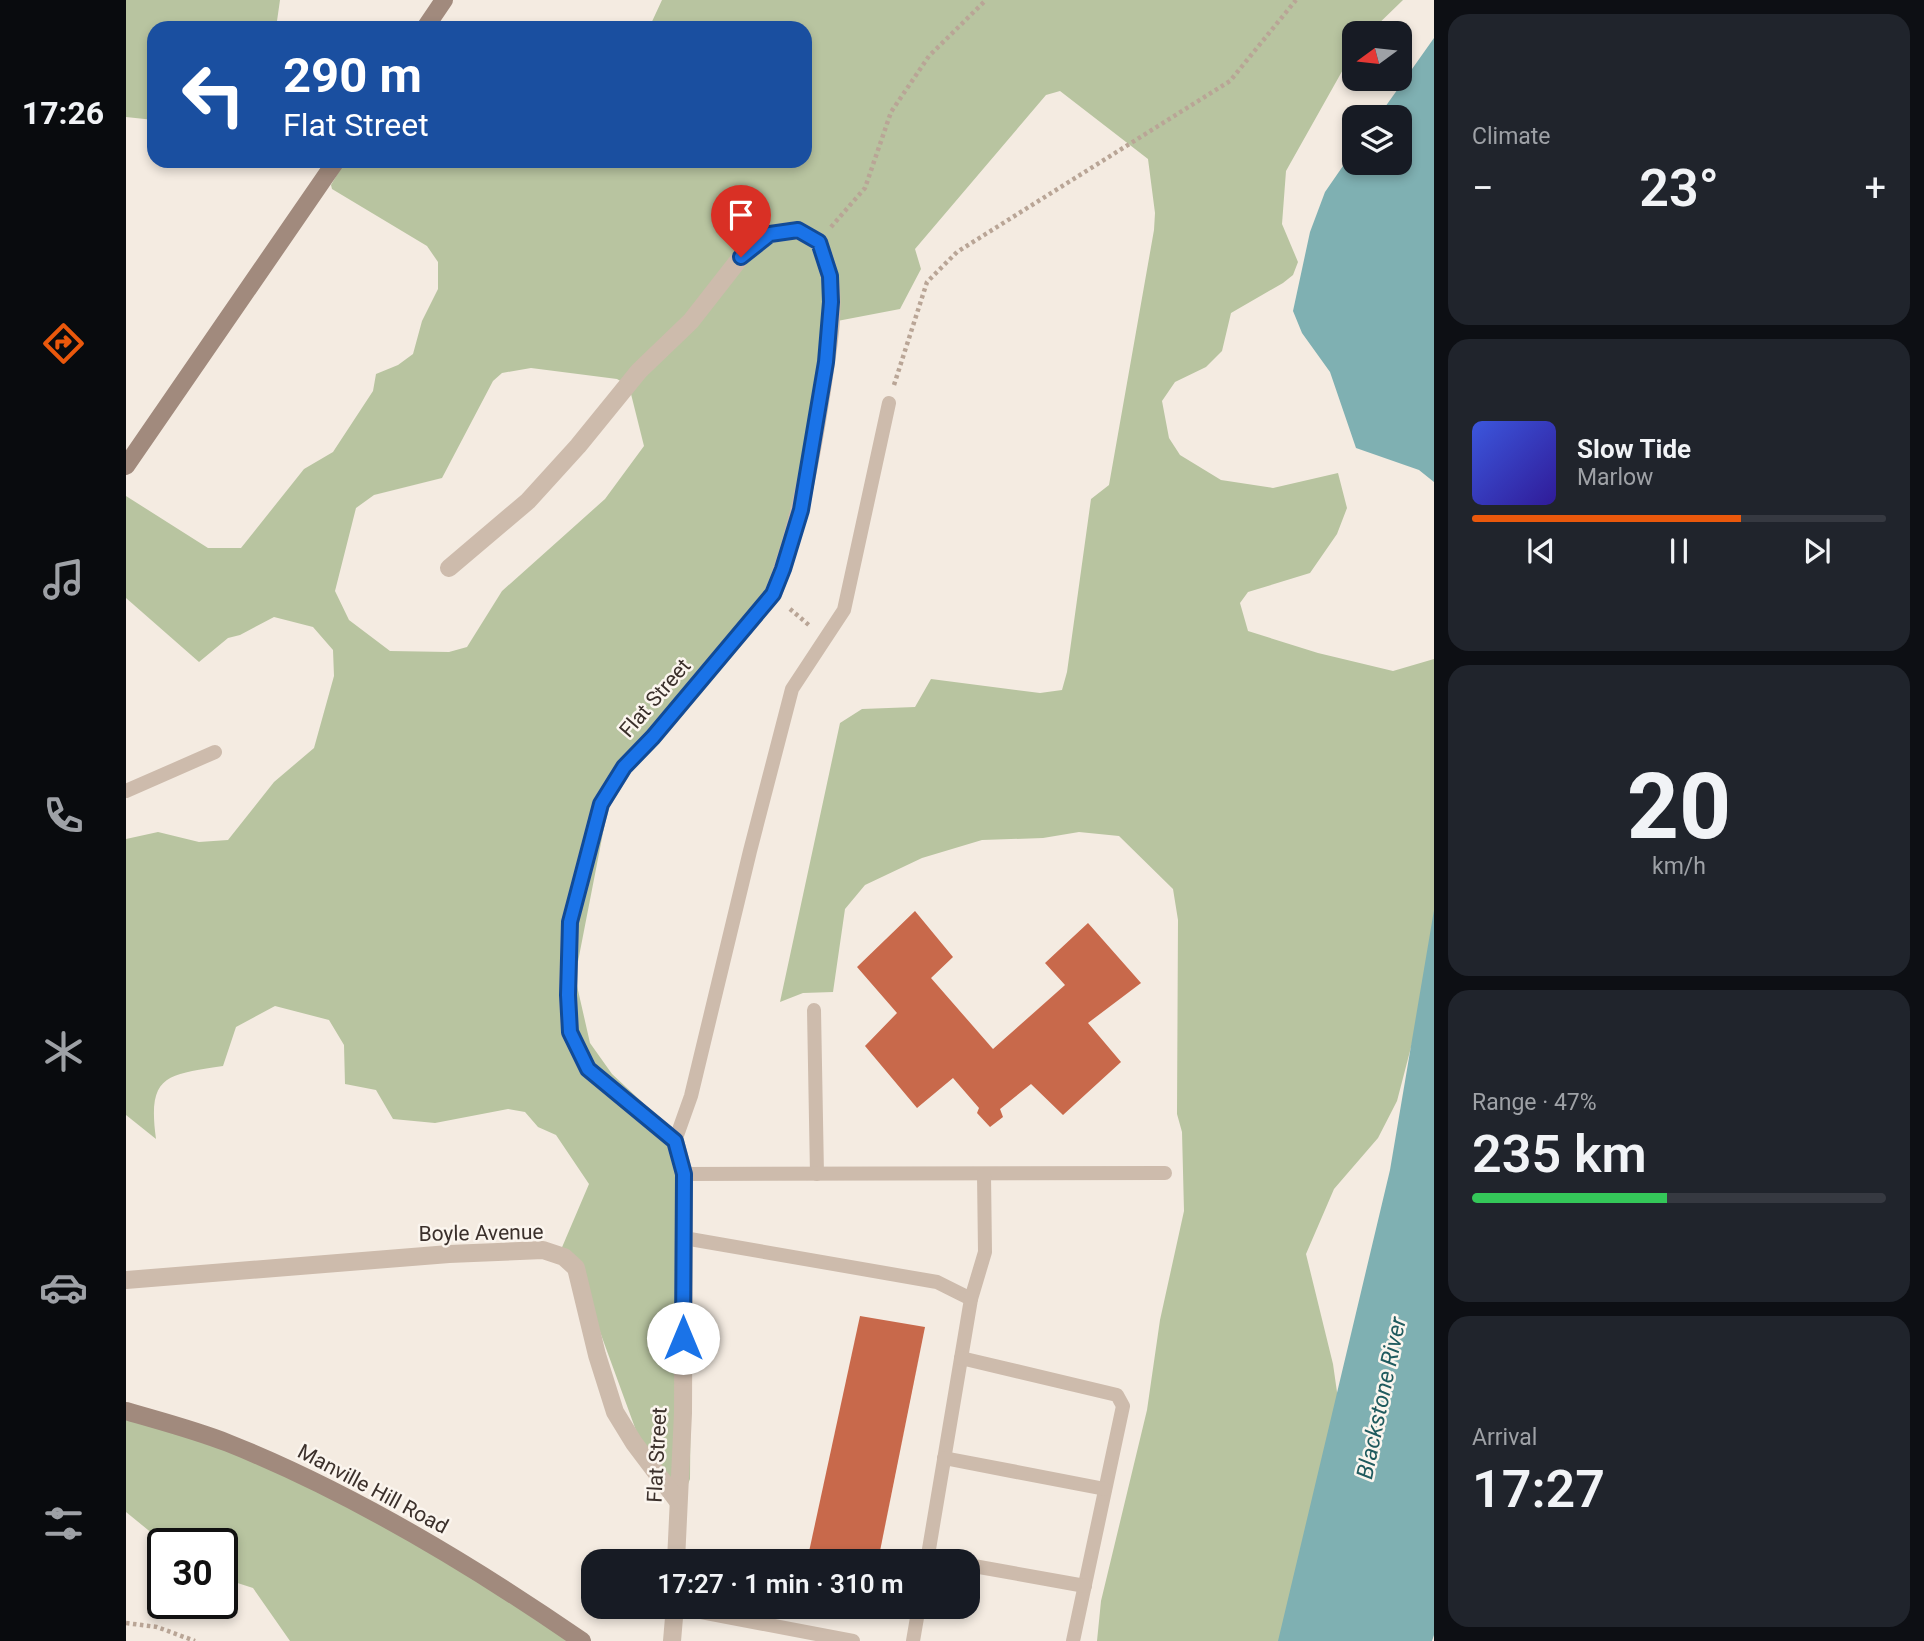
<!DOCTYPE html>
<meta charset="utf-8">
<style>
body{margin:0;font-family:Roboto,sans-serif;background:#20242c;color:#f1f3f6;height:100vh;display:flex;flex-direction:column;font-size:26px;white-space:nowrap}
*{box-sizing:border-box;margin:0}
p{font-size:23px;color:#9ea1a6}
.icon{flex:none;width:38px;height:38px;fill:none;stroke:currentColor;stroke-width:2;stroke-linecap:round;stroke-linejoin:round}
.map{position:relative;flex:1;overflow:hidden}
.side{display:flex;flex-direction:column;gap:14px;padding:14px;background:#0d0f14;width:490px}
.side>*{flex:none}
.banner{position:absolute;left:21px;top:21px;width:665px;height:147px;border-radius:21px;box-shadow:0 4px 10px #0003;background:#1a4fa0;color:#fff;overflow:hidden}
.needle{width:46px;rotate:255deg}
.fabs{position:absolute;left:1216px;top:21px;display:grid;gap:14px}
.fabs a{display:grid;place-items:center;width:70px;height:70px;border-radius:14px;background:#171b24;box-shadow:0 4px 10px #0003;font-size:35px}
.speed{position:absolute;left:21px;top:1528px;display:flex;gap:14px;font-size:35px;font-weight:700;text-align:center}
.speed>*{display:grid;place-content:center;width:91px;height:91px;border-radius:50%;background:#171b24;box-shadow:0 4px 10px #0003;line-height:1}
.speed .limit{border:4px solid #111;border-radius:10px;background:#fff;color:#111}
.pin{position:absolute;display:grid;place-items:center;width:60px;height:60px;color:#fff;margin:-72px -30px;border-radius:50% 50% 50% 0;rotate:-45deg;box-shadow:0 0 7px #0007}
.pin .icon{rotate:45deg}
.me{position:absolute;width:77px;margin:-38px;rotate:0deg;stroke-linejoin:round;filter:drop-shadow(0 0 5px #0008)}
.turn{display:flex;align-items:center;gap:24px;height:147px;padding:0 21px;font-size:32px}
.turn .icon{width:91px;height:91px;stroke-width:2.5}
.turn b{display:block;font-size:49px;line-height:60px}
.big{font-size:52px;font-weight:600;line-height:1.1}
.side .widget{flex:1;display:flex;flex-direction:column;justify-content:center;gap:10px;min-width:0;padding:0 24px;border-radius:21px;background:#20242c}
.side .dial{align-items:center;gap:0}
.dial b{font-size:91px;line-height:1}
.song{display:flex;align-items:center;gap:21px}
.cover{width:84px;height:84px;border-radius:10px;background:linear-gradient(135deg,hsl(230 70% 55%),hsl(250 70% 35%))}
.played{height:7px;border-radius:4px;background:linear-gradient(90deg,#ea580c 65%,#363941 65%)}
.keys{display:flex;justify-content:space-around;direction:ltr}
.heat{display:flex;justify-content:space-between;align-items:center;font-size:38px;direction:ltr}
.charge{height:10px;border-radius:5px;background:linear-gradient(90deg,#34c759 47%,#363941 0)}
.trip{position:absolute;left:455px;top:1549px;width:399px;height:70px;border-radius:21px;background:#171b24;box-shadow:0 4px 10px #0003;font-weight:600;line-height:70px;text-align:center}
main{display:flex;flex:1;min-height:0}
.dock{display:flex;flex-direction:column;width:126px;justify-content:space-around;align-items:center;background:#090b0e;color:#9ea1a6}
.dock .icon{width:49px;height:49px}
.dock .active{color:#ea580c}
.dock b{font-size:32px;color:#f1f3f6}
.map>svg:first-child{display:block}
.green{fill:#b8c4a0;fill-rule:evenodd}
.water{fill:#7fb0b2}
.building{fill:#c8694b}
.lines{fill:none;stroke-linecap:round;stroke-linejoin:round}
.path{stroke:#b9a596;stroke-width:4.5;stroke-dasharray:3.5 3.5;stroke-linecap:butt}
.lane{stroke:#cdbbac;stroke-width:14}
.street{stroke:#cdbbac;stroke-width:18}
.secondary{stroke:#a18a7d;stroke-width:18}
.route-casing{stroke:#114b97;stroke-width:18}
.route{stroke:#1a73e8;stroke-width:12}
.labels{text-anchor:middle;stroke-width:5;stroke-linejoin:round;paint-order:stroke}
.street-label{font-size:21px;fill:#3b302b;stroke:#fbf5ee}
.water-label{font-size:23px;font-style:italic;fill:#1f5a5e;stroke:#fbf5ee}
</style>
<main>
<nav class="dock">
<b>17:26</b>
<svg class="icon active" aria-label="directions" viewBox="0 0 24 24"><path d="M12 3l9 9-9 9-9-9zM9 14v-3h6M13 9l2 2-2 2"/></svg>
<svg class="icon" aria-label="music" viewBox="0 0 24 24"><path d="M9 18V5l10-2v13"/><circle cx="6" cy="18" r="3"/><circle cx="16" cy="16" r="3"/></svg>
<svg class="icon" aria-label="phone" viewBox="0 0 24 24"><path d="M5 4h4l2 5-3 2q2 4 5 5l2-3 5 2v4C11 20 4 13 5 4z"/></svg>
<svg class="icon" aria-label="climate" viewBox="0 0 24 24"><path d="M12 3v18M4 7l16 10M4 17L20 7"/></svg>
<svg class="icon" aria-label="car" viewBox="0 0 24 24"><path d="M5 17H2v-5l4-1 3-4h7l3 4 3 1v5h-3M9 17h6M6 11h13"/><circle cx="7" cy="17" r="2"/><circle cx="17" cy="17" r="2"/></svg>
<svg class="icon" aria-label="filters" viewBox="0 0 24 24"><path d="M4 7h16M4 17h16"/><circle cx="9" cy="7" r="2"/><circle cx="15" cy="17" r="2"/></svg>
</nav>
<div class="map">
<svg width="1308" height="1641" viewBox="0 0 1308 1641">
<rect width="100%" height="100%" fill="#f4ebe1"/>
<g class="green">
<path d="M0,0H154L151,21L140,28H28V120L0,117Z"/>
<path d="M536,0H1277L1243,33H1228V50L1160,171L1156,224L1172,262L1167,275L1157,283L1105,313L1096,351L1080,367L1049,382L1036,401L1043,438L1054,455L1095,480L1147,488L1212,473L1221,508L1211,534L1184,573L1122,592L1114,603L1122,631L1192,653L1267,671L1308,659V922L1302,982L1271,1101L1252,1138L1208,1189L1180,1254L1207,1364L1214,1413L1158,1641H971L975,1601L1021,1410L1034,1320L1058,1211L1056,1132L1051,1114L1052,920L1047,889L993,836L953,832L917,838L856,840L796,858L739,885L719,909L707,992L677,993L654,1002L714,723L736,709L789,707L805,679L914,693L936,690L941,672L965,499L983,485L1028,230L1029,213L1022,159L934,91L920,95L789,249L795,269L774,309L706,322L657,578L510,753L483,802L449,977L464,1043L486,1074L530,1115L556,1155L566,1259L564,1479L560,1489L549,1484L512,1436L454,1277L434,1252L463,1184L430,1135L412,1127L399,1112L382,1109L309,1123L267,1119L250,1090L219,1084L218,1045L203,1020L149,1006L110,1027L97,1066C41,1075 21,1074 30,1139L0,1115V839L32,832L73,842L102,840L148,782L188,748L208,676L207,650L187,627L148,617L114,635L102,638L73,662L0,598V496L82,548H115L178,469L207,452L247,391L250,374L272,365L287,354L296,321L312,289V262L301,246L206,189L205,185L219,161H303L312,168L351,161H679V28H523ZM405,368L491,379L503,386L518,446L479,499L376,591L341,647L323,652L264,651L223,620L209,591L230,508L248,495L316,478L367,381L376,373Z"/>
<path d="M0,1417L178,1476L457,1641H164L127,1588L96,1578V1544L38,1543L0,1512Z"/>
</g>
<g class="water">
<path d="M1308,38V482L1293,470L1230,448L1204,372L1176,333L1167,311L1184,232L1199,192L1228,150V163H1274V117H1252Z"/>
<path d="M1308,910V1635L1306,1641H1152L1264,1170Z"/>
</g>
<g class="building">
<path d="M789,911L827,957L805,978L867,1049L939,985L919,963L962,923L1015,983L962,1023L995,1062L937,1115L905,1084L874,1109L877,1117L864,1127L851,1113L853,1108L827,1078L791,1108L739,1046L771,1013L731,967Z"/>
<path d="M734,1316L799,1327L752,1561H681Z"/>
</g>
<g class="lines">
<g class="path">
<path d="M705,227L739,188L765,112L803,56L860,0"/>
<path d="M768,385L801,282L831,252L1104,81L1170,0"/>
<path d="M664,609L684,626"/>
<path d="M0,1623L31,1627L69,1641"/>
</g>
<g class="lane">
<path d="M0,791L89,752"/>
<path d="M688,1010L691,1174"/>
<path d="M549,1141L565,1096L624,851L666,689L718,610L763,403"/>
<path d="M558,1174L1039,1173"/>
<path d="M558,1238L811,1282L845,1299L801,1561"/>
<path d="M845,1299L859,1252L858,1175"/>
<path d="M835,1358L991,1395L997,1406L947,1641"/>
<path d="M818,1458L979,1489"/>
<path d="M801,1558L820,1561"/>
<path d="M842,1565L959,1586"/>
<path d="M549,1607L727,1641"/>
<path d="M787,1641L793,1606"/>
</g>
<g class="street">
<path d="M323,568L402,501L452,446L513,371L565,321L615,257L644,234L672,230L693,242C696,253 702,266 704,278C709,314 701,354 696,390C685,460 673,528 647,594L527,737L498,767L475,804L444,922L442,995L444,1032L462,1069L549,1141L558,1174L557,1413L550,1561"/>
<path d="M0,1280L323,1254L417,1250L438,1257L450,1268L471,1355L489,1412L508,1443L551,1500"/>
<path d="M546,1641L549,1606"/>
</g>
<g class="secondary">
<path d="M299,28L318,0"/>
<path d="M0,466L210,161"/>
<path d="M0,1411C34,1421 69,1430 102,1443C227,1493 346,1565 456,1641"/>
</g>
</g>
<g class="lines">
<g class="route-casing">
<path id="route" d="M557,1338L558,1174L549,1141L462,1069L444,1032L442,995L444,922L475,804L498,767L527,737L647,594L657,569L675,510L700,362L705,302L704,276L693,242L672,230L644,234L615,257"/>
</g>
<use href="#route" class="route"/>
</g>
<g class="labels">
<g class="street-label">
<text transform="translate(529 698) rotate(-49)" y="7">Flat Street</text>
<text transform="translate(355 1233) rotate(-1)" y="7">Boyle Avenue</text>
<text transform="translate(531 1455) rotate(-87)" y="7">Flat Street</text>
<text transform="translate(247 1489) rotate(28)" y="7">Manville Hill Road</text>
</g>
<g class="water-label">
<text transform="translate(1255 1398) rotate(-78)" y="8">Blackstone River</text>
</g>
</g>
</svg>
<div class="fabs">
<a><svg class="needle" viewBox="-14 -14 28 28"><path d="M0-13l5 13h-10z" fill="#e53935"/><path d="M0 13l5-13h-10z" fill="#9ea1a6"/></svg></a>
<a><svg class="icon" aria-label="layers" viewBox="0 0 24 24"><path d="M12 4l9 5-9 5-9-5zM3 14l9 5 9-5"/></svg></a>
</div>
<div class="speed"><div class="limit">30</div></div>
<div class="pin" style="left:615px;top:257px;background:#d93025"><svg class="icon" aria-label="arrive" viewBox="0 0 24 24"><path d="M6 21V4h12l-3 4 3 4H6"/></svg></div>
<svg class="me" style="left:557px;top:1338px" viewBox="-20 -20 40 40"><circle r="19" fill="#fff"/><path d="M0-13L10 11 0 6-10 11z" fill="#1a73e8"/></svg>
<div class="trip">17:27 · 1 min · 310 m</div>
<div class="banner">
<div class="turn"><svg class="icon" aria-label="left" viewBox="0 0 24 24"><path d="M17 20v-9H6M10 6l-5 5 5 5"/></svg><div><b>290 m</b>Flat Street</div></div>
</div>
</div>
<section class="side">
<div class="widget"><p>Climate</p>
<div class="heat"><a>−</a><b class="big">23°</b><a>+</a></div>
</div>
<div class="widget">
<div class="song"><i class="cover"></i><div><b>Slow Tide</b><p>Marlow</p></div></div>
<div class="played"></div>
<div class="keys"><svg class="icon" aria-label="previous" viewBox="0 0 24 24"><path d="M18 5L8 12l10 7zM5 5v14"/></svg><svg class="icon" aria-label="pause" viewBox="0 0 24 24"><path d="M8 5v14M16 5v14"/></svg><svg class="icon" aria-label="next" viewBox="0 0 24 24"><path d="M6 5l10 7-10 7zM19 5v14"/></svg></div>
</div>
<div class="widget dial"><b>20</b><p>km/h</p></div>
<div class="widget"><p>Range · 47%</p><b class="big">235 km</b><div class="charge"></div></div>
<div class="widget"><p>Arrival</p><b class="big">17:27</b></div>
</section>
</main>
